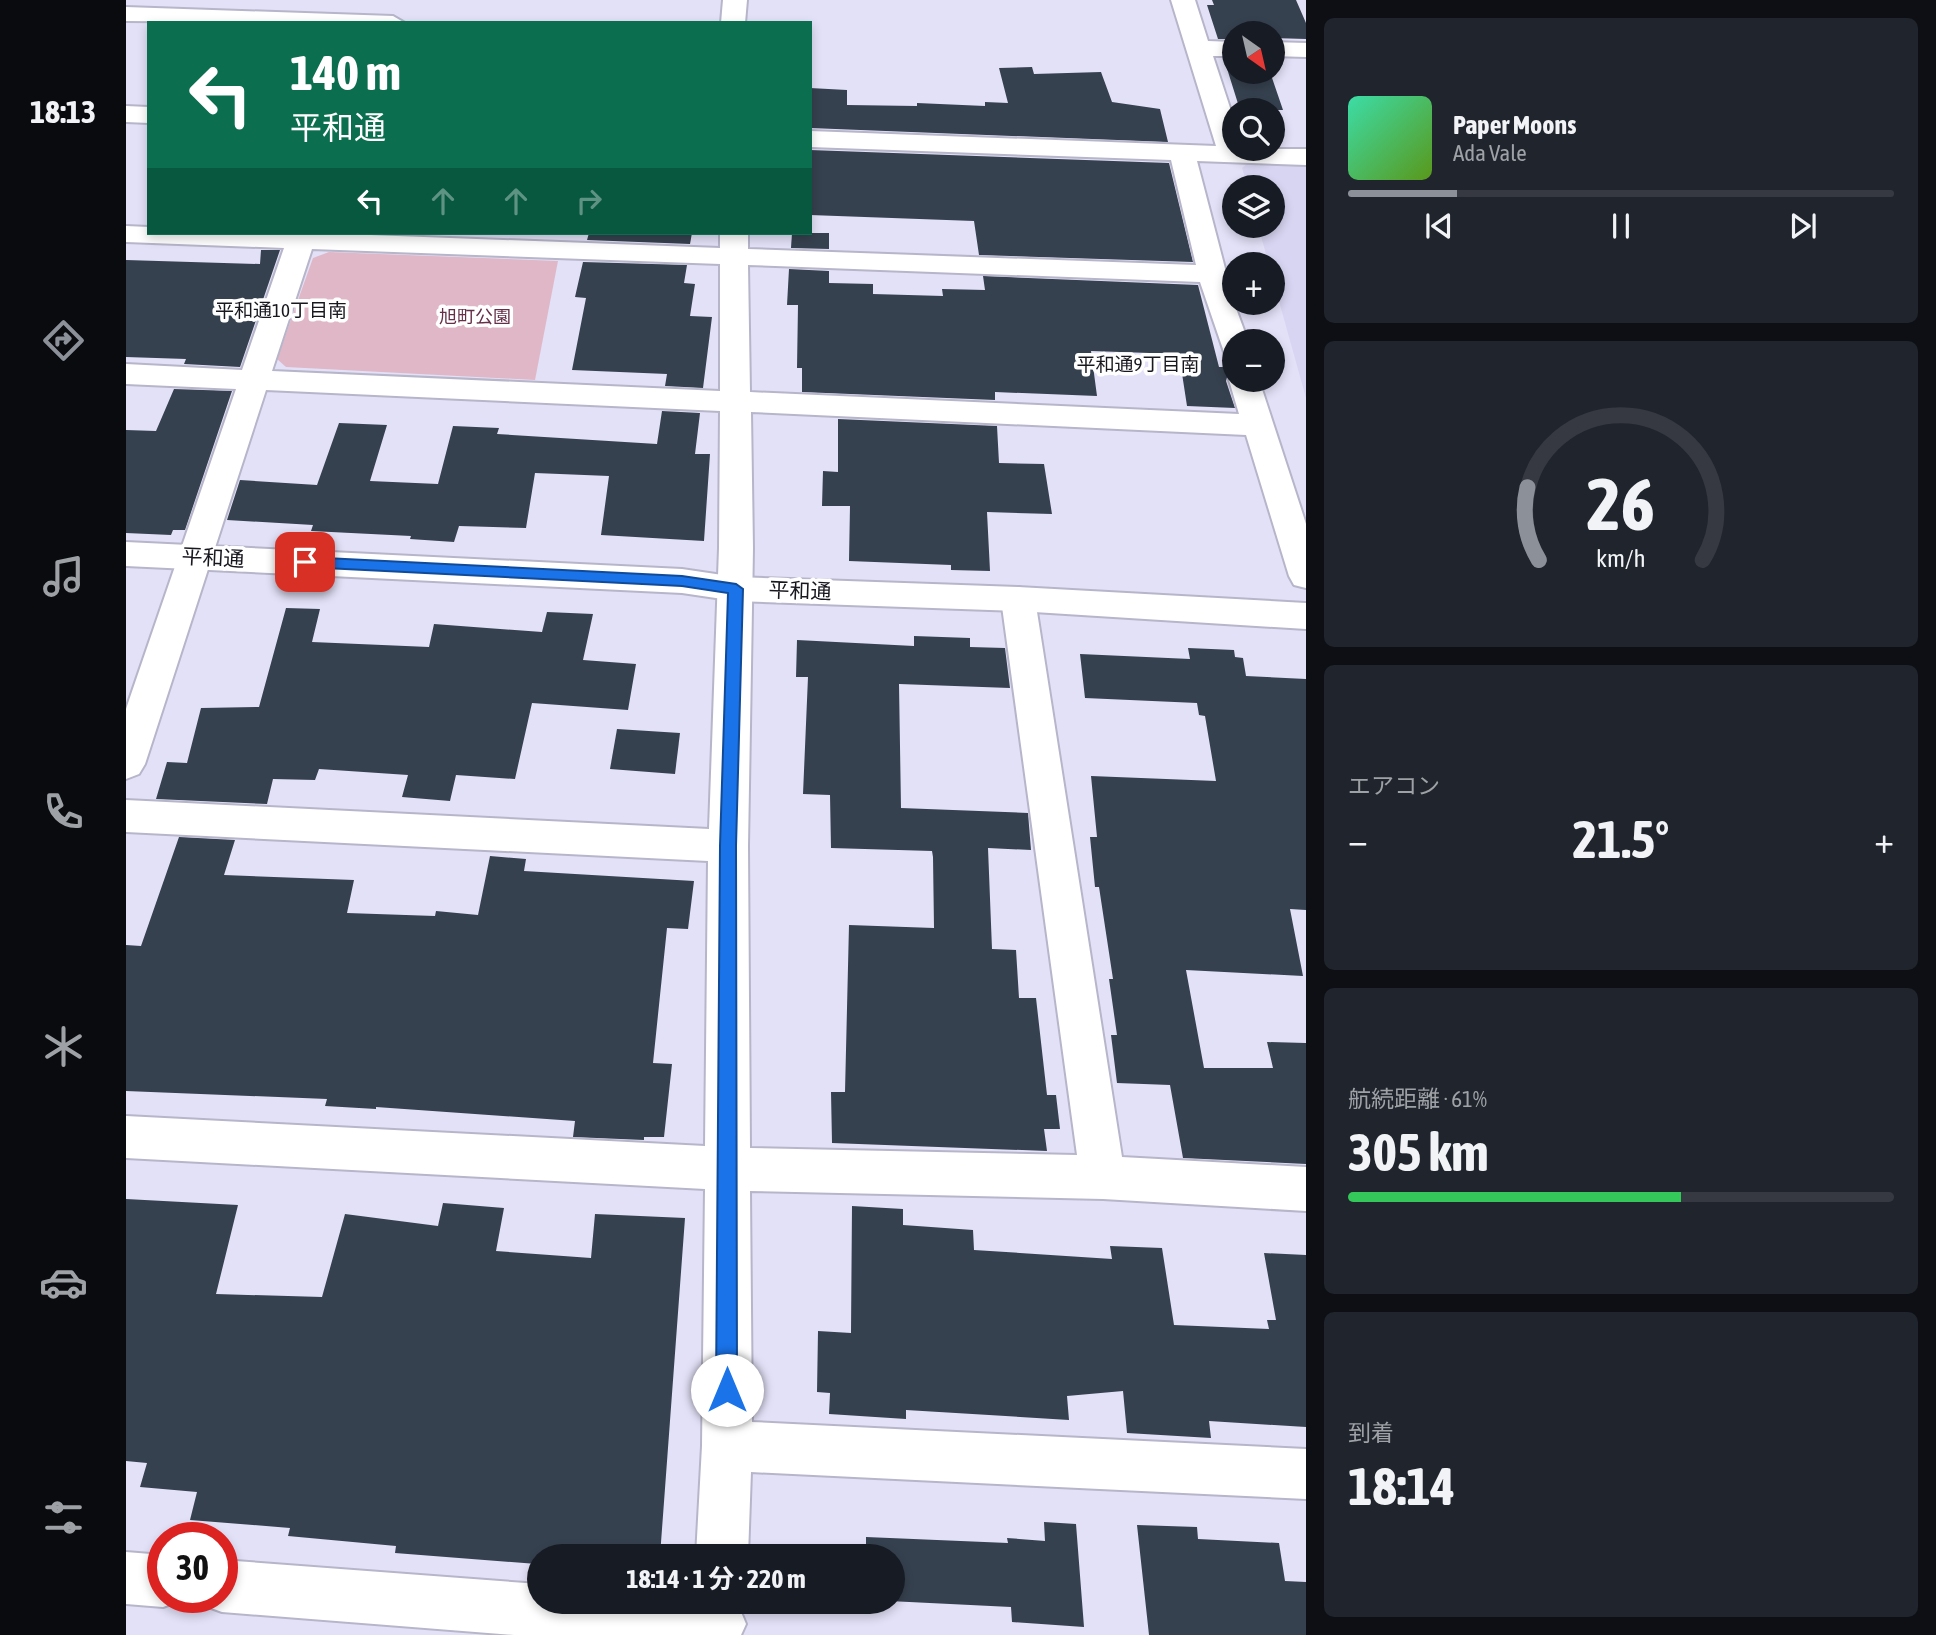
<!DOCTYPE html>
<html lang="ja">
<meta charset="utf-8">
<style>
body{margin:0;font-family:"Asap Condensed","Noto Sans JP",sans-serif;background:#20242c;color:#f1f3f6;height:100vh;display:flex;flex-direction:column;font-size:26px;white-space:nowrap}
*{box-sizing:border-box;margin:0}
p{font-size:23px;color:#9ea1a6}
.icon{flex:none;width:38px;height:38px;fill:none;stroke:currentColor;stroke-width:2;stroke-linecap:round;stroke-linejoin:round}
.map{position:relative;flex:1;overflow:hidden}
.side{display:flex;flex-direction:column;gap:18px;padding:18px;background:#0d0f14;width:630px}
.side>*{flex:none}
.banner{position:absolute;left:21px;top:21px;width:665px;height:214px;border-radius:0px;box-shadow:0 4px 10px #0003;background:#0b6e4f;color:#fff;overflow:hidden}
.needle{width:46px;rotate:146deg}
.controls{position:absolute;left:1096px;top:21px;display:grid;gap:14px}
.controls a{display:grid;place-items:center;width:63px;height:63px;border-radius:50%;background:#171b24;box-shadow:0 4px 10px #0003;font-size:35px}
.speed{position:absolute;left:21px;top:1522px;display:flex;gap:14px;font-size:35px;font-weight:700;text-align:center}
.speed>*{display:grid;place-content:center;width:91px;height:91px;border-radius:50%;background:#171b24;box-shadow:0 4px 10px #0003;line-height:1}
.speed .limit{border:10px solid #d22;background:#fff;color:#111}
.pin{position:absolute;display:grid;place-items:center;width:60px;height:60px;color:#fff;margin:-30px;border-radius:14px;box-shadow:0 4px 10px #0006}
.me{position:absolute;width:77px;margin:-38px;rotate:0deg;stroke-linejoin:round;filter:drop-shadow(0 0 5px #0008)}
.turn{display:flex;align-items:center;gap:24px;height:147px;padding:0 28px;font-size:32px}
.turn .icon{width:91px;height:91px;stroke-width:2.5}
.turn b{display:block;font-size:49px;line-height:60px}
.lanes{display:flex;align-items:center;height:66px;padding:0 28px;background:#0003;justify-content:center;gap:35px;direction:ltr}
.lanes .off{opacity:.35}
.big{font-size:52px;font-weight:700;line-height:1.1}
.side .card{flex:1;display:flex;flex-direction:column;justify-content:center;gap:10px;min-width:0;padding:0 24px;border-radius:10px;background:#20242c}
.side .dial{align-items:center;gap:0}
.dial svg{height:182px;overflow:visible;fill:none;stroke:#363941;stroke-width:7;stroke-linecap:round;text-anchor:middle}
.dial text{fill:#f1f3f6;stroke:none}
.song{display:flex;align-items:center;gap:21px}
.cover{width:84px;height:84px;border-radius:10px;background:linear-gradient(135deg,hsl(160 70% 55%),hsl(90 70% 35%))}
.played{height:7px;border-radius:4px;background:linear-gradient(90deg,#8c9099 20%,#363941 20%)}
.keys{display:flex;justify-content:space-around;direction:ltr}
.heat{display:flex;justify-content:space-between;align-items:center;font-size:38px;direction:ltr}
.charge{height:10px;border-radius:5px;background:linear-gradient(90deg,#34c759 61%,#363941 0)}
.trip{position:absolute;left:401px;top:1544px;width:378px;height:70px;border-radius:35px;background:#171b24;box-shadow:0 4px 10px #0003;font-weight:700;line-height:70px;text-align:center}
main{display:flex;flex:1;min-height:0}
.tab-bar{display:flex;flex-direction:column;width:126px;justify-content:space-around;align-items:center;background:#090b0e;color:#9ea1a6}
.tab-bar .icon{width:49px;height:49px}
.tab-bar .active{color:#8c9099}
.tab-bar b{font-size:32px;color:#f1f3f6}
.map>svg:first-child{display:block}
.built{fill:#d7d5f1}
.green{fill:#e0b7c7}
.building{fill:#36414f}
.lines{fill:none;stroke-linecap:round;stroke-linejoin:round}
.minor-casing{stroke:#b7b5ca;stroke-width:4}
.tertiary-casing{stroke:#b7b5ca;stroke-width:4}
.minor{fill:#fff;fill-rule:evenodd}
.tertiary{fill:#fff;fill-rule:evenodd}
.route{fill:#1a73e8;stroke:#114b97;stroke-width:2}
.labels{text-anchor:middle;stroke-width:7;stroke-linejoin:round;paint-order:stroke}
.far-park-label{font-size:18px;fill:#642f47;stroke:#fff}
.far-neighbourhood-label{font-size:19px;fill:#17171e;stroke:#fff}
.street-label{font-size:21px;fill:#17171e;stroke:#fff}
</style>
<main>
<nav class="tab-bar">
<b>18:13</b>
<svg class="icon active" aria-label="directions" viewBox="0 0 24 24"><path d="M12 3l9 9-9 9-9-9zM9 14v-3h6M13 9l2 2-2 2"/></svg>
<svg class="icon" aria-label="music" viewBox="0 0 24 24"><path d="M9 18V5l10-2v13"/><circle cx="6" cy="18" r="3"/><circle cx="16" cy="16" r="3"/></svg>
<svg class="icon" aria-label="phone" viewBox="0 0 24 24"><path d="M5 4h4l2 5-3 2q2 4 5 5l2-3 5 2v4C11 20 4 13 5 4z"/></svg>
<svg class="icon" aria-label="climate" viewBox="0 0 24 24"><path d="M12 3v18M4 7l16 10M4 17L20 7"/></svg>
<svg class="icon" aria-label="car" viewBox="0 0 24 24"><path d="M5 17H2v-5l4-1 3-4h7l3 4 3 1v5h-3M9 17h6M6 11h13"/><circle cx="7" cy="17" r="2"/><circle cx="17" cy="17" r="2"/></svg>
<svg class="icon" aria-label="filters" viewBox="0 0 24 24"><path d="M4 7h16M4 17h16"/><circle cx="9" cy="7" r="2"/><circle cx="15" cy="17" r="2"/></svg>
</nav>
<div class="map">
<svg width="1180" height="1635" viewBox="0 0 1180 1635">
<rect width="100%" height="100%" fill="#e3e1f7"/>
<path class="built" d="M1122,163L1180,166V398L1146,276V264H1143L1132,226H1146V187H1122L1116,168Z"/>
<path class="green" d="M203,252L432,261L409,380L160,367L151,359L187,258Z"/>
<g class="building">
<path d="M1086,0H1170L1180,23V39L1146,38V33H1108V39H1092L1081,5H1088Z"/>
<path d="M1098,59H1108V72H1144L1157,110H1114Z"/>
<path d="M906,67L908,74L975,72L986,102L1034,109L1042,142L684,128V88L721,90V105L791,106V103L859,106V102L882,103L873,68Z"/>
<path d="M684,150L1043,163L1067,262L853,255L848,221L684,215Z"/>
<path d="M463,233H566L564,244L461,240Z"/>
<path d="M666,233H703V249L665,248Z"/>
<path d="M135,250H154L114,367L58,364L60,359L0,357V260L134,264Z"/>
<path d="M457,262L561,265L558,283L569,284L564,316L586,317L577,388L539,386L541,374L446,370L460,298L449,297Z"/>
<path d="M663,269L703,271V283L747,284V294L817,296L816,289L859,290L857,276L1072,285L1093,367H1104L1100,381L1109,408L1061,406L1053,354L965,351L971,396L869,392V400L676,392V368H671L672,305H661Z"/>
<path d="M48,389L106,391L59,530H47L45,535L0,533V430L30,431Z"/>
<path d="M536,411L574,413L569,454H584L578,541L475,535L483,476L409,473L400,528L333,526L328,542L284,539L285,536L185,531L187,525L101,520L114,480L191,485L213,423L261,425L244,481L312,484L327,426L373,428L371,434L531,444Z"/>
<path d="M712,419L871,426L873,463L918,464L926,514L861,512L864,571L825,570V565L723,561L724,506H696L697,471L712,472Z"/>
<path d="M160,608L194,609L186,642L303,647L308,624L416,632L421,612L467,614L457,660L510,664L502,710L406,703L389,779L330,775L324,801L276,797L282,775L193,769L189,780L147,779L141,804L30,799L41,762L61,763L75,708L133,707Z"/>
<path d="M788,636L844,638V647L879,648L884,688L773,684L775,808L902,813L905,850L862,848L866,949L890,950L893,998H910L921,1095H930L934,1129H918L921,1151L706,1143L705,1092H719L723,925L808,928L807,857L806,851L705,848L704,795L677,794L682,677H670L671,640L788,646Z"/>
<path d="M1062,648L1108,650L1109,657L1117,658L1120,676L1180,679V910L1164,909L1177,976L1060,970L1078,1068H1147L1141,1042L1180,1043V1164L1057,1158L1044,1085L991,1083L985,1035H991L983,979H987L973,887H969L964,837H971L965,776L1090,781L1079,716L1073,715L1071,703L959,698L954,654L1064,659Z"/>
<path d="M491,729L554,733L549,774L484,769Z"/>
<path d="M53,837L109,840L98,875L228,880L221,913L309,916L310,911L352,915L364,856L400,859L398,871L568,881L562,929L541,928L527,1063L546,1064L538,1137H518V1140L447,1137L449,1121L250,1107V1109L199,1106L201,1099L0,1091V945L15,946Z"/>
<path d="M0,1199L112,1205L90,1294L196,1297L219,1214L312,1226L317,1203L378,1208L370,1251L465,1258L469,1214L559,1218L534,1556H412L411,1564L269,1553L270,1546L162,1536L164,1528L64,1520L71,1492L14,1487L21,1463L0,1461Z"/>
<path d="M726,1206L777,1209V1225L847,1230L848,1250L986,1259L984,1246L1036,1248L1048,1325L1143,1329L1141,1320H1150L1138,1253L1180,1255V1427L1083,1421L1085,1438L1001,1433L997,1391L941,1396L943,1420L780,1410V1419L703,1414L704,1393L691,1392L692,1331L725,1333Z"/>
<path d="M918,1522L950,1524L958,1627L886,1622L885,1607L763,1601H766V1556H740V1537L882,1543L881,1538L919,1541Z"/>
<path d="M1011,1525L1071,1527L1072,1539L1153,1543L1159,1581L1180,1582V1635H1023Z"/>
</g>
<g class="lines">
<g class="minor-casing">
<g id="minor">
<path d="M597,0H621L619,23H595Z"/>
<path d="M1045,0H1069L1082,41L1108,42V56H1087L1108,120V149H1180V165L1071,161L1108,303L1122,341H1108V354L1098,352L1074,282L622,265L624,392L1113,414L1103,380L1108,373V380H1133L1180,524V588L1168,585L1163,576L1120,435L625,412L627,548L622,846L624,1148L951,1155L875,599L880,590L892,587L904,590L909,599L996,1157L1180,1167V1211L977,1199L624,1191L626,1422L1180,1449V1499L625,1472L622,1556H570L576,1446L579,1189L0,1158V1116L579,1146L582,861L0,832V800L583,829L593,548L594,411L140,390L19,764L13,774L0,779V709L110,389L0,384V364L116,370L158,248L0,242V226L23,227V233H191L594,248V233H622V249L1070,265L1045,160L684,147V131L1090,146ZM186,249L594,264V391L146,371Z"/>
<path d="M0,7L267,16L279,23L0,21Z"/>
<path d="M1146,42L1180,43V57L1146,56Z"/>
<path d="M0,106L23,107V123L0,122Z"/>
<path d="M0,1552L37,1555V1598L56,1600L37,1607L0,1604Z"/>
<path d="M96,1560L413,1584V1601H603L612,1605L620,1624L615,1635H388L96,1612L77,1605L74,1598H96Z"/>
</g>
</g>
<g class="tertiary-casing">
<path id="tertiary" d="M0,542L556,569L610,577L892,587L1180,603V629L892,611L610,601L556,593L0,566Z"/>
</g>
<use href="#minor" class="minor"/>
<use href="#tertiary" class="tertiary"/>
</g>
<path class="route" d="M179,557L556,576L610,584L617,589L610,846L611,1390L608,1398L601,1401L593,1398L590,1390L594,846L602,593L556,586L179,567L172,562Z"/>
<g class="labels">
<g class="far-park-label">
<text x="349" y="323">旭町公園</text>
</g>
<g class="far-neighbourhood-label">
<text x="155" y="317">平和通10丁目南</text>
<text x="1012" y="371">平和通9丁目南</text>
</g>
<g class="street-label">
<text transform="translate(87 558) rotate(3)" y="7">平和通</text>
<text transform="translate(674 591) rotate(2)" y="7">平和通</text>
</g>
</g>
</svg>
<div class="controls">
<a><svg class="needle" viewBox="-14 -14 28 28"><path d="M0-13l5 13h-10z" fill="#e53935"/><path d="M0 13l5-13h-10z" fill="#9ea1a6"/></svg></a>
<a><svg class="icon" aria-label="search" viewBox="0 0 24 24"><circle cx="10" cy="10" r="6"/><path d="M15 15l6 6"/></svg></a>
<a><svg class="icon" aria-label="layers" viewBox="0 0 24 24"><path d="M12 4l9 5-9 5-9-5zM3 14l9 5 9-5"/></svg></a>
<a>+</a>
<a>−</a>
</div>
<div class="speed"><div class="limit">30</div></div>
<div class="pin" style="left:179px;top:562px;background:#d93025"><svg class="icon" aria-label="arrive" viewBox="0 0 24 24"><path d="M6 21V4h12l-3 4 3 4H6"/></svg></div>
<svg class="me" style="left:601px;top:1390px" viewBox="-20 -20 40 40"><circle r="19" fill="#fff"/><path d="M0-13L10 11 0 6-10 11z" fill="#1a73e8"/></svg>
<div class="trip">18:14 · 1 分 · 220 m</div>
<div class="banner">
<div class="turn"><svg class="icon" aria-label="left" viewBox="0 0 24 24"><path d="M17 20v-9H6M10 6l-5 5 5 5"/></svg><div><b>140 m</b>平和通</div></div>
<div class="lanes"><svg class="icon" aria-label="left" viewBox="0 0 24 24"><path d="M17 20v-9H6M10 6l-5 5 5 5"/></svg><svg class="icon off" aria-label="ahead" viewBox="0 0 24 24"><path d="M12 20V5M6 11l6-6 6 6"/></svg><svg class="icon off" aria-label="ahead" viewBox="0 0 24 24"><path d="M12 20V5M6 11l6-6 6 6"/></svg><svg class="icon off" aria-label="right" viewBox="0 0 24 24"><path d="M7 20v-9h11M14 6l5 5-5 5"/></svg></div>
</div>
</div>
<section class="side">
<div class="card">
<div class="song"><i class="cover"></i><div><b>Paper Moons</b><p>Ada Vale</p></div></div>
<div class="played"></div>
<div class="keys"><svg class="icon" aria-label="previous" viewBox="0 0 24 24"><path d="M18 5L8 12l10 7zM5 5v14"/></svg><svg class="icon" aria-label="pause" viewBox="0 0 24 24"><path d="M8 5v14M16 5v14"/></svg><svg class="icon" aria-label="next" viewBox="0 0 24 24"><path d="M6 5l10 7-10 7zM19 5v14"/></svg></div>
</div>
<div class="card dial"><svg viewBox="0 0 100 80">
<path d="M14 69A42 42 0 1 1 86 69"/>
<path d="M14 69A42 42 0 0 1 9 37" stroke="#8c9099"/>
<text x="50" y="56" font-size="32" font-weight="700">26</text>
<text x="50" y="72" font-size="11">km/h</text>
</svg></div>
<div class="card"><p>エアコン</p>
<div class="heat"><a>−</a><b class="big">21.5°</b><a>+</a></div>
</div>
<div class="card"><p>航続距離 · 61%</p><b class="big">305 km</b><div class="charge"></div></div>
<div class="card"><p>到着</p><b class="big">18:14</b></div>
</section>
</main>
